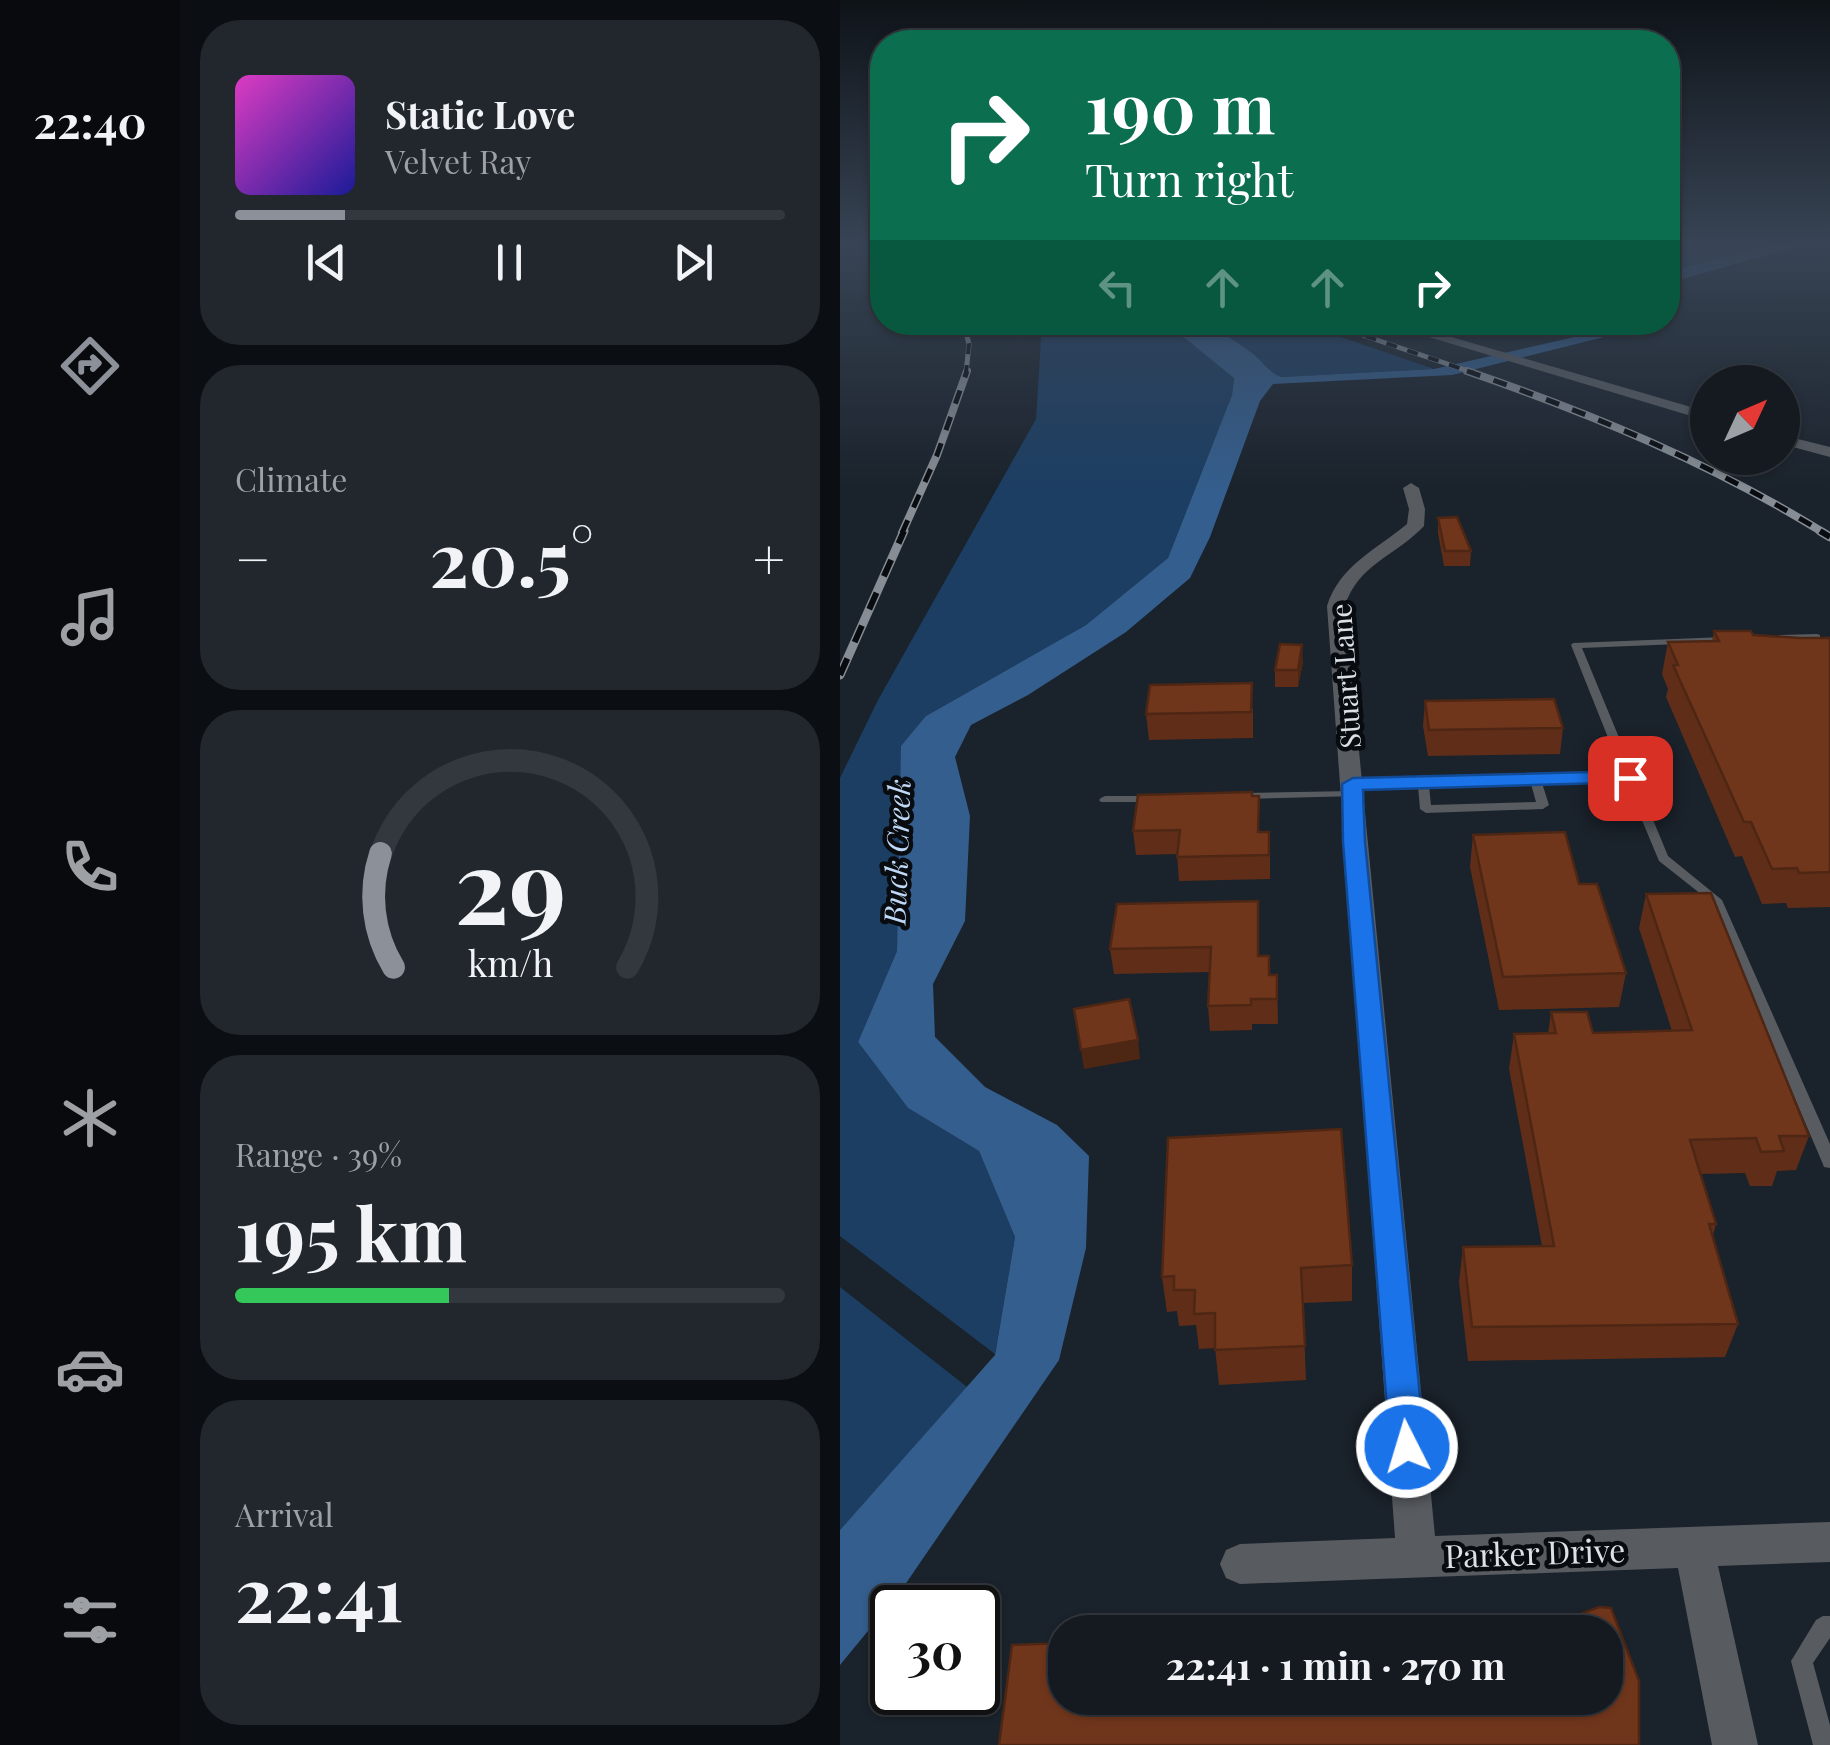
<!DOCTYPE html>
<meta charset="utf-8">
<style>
body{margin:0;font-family:"Playfair Display",serif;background:#21272d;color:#f1f3f6;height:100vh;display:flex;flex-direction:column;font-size:38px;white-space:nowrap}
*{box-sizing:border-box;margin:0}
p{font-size:32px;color:#9da1a5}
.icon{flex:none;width:55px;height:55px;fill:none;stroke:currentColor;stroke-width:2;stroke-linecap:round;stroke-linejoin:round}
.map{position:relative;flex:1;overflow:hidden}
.side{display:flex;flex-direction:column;gap:20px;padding:20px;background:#0b0e12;width:660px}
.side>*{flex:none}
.guide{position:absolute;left:30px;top:30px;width:810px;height:305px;border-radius:40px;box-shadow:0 2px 8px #0004,0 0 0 2px #33383e;background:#0b6e4f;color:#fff;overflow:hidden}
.needle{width:65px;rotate:46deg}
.tools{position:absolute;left:850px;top:365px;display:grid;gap:20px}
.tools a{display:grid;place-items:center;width:110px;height:110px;border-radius:50%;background:#141a20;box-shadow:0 2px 8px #0004,0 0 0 2px #33383e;font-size:50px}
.speed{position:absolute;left:30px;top:1585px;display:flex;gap:20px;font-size:50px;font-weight:700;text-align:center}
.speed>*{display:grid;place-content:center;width:130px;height:130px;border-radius:50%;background:#141a20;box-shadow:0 2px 8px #0004,0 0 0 2px #33383e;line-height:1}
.speed .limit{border:5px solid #111;border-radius:15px;background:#fff;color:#111}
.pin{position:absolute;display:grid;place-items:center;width:85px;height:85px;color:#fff;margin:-42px;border-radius:20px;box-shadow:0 5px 15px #0006}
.me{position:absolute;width:110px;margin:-55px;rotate:355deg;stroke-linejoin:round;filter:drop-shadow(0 0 8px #0008)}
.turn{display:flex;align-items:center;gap:35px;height:210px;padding:0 50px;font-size:45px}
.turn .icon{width:130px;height:130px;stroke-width:2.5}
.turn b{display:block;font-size:70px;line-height:85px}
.lanes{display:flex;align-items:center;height:95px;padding:0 50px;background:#0003;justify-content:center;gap:50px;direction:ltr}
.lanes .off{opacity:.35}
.big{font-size:75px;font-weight:700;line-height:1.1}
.side .tile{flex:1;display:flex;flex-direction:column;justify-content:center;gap:15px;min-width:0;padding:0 35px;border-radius:40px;background:#21272d}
.side .dial{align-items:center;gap:0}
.dial svg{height:260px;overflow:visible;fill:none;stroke:#33383e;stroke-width:7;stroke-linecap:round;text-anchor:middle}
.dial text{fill:#f1f3f6;stroke:none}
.song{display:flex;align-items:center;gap:30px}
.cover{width:120px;height:120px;border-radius:15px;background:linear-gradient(135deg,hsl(310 70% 55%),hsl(240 70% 35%))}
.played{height:10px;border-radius:5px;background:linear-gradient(90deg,#8c9099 20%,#33383e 20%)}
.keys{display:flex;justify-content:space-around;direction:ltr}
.heat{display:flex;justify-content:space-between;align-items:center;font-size:55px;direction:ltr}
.charge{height:15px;border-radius:8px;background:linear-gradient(90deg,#34c759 39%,#33383e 0)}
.trip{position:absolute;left:208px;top:1615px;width:575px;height:100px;border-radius:40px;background:#141a20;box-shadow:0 2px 8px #0004,0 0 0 2px #33383e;font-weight:700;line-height:100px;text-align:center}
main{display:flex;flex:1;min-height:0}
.tabs{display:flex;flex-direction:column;width:180px;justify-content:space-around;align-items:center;background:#080a0d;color:#9da1a5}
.tabs .icon{width:70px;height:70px}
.tabs .current{color:#8c9099}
.tabs b{font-size:45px;color:#f1f3f6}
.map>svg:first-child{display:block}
.green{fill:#1c3e63}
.water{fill:#345e8d}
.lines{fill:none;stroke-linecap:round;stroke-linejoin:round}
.service{fill:#585c61;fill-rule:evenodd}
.minor{fill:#585c61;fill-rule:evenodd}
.rail-far2-casing{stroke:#868d94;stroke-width:5}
.rail-far1-casing{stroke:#868d94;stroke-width:8}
.rail-casing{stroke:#868d94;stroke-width:9}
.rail-far2{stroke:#080b0f;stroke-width:4;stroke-dasharray:11;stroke-linecap:butt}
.rail-far1{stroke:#080b0f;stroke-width:5;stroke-dasharray:14;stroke-linecap:butt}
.rail{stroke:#080b0f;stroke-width:6;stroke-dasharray:18;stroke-linecap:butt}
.wall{fill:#602e18}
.shaded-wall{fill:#4e2614}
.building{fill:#70361c;stroke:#4e2614;stroke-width:2.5}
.route{fill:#1a73e8;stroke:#114b97;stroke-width:2.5}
.labels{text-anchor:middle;stroke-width:9;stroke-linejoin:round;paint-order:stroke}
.street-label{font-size:28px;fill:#dbe1e7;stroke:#080b0f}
.water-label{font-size:30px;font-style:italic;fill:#c0d9f6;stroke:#080b0f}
.near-street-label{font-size:32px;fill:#dbe1e7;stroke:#080b0f}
</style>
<main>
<nav class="tabs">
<b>22:40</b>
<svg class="icon current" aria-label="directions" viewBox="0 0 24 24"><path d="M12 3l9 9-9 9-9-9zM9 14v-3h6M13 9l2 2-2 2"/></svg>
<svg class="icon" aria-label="music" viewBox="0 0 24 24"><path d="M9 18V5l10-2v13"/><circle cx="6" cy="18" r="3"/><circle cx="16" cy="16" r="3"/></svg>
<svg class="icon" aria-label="phone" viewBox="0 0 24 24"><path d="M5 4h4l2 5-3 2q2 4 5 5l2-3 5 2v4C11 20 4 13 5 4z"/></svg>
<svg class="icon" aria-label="climate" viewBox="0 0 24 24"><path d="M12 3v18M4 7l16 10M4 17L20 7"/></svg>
<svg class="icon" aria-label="car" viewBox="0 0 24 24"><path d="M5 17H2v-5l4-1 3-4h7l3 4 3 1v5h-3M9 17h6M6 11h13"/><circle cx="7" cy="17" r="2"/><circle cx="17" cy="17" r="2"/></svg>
<svg class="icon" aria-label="filters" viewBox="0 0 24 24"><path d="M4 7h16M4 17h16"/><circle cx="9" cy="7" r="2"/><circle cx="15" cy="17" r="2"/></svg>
</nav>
<section class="side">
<div class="tile">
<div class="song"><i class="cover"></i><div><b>Static Love</b><p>Velvet Ray</p></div></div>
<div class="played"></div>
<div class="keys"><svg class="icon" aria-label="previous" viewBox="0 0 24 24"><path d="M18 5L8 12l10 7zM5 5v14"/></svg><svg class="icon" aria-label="pause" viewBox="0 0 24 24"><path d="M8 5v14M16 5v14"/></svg><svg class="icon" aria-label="next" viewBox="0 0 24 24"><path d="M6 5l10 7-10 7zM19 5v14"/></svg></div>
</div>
<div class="tile"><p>Climate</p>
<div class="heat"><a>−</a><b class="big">20.5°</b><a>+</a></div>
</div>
<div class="tile dial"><svg viewBox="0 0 100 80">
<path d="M14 69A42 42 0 1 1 86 69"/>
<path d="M14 69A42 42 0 0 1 10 34" stroke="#8c9099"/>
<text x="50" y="56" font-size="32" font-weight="700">29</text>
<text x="50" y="72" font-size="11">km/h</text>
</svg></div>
<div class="tile"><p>Range · 39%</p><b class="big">195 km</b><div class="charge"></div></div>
<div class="tile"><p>Arrival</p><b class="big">22:41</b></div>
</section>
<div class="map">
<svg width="990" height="1745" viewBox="0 0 990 1745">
<rect width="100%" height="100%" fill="#1a222b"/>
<g class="green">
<path d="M828,246H924L828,272Z"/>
<path d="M202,323H309L346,339L394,377L392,395L328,558L246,625L86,716L60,866L57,951L18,1042L68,1108L139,1151L175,1237L155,1354L0,1236V778L38,700L196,419Z"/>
<path d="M356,323H460L594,369L442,377L432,374L406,348Z"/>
<path d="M0,1287L127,1387L0,1530Z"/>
</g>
<g class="water">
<path d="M924,246H959L828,283V272Z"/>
<path d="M309,323C352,323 376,325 412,353C423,361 428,373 442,377L594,369L761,331L771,323H794L780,333L612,375L433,384L420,401L370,537L350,578L286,632L188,695L131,725L115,757L130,816L125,921L93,984L95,1037L145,1087L217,1125L249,1156L246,1248L219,1360L60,1592L0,1665V1530L155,1355L175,1237L139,1151L68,1108L18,1042L57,951L61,746L86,716L246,625L328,558L392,395L394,378L346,339Z"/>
</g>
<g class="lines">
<g class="service">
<path d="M977,634L980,635V639L940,641L935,638L940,635Z"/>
<path d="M885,637L888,638V642L742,648L828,856L882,900L990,1144V1168L984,1167L982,1162L871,902L819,861L786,782L702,783L709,805L703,809L586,813L580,809L578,786L513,787L507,784L513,781L783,775L731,645L733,643ZM691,784L696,802L591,805L589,786Z"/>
<path d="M513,791L519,794L517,796L406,799L400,796L406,793Z"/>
<path d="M265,796H311L317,799L311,802H261L259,800L261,798Z"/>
<path d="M983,1616H990V1638L973,1663L990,1725V1745H973L951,1661L976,1620Z"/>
</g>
<g class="minor">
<path d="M539,322H560L868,412V421Z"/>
<path d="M942,435L990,447V457L942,444Z"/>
<path d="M571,483L579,488L585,509L584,526C557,555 517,565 505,606L595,1536L990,1522V1562L878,1566L918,1745H872L838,1568L400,1584L386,1578L380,1564L386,1550L400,1544L555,1538L487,606C500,565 536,550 567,524L569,509L563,488Z"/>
</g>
<g class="rail-far2-casing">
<g id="rail-far2">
<path d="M123,322L129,344L126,373"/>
<path d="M484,322L634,373"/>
</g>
</g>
<g class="rail-far1-casing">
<g id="rail-far1">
<path d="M627,371C752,414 871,463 984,533"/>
<path d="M62,533L97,455L127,371"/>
</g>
</g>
<g class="rail-casing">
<g id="rail">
<path d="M980,531L990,537"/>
<path d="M0,675L64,531"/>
</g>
</g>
<use href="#rail-far2" class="rail-far2"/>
<use href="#rail-far1" class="rail-far1"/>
<use href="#rail" class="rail"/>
</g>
<g class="wall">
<path d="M598,518L631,551L630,566H604L598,533Z"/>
<path d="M874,631L960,638H990V907L948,908L946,903L922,904L902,856L895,857L826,697L828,689L822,674L828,642L872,641Z"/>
<path d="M463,662L458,687H435V670Z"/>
<path d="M585,701L723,728L720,754L588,756L583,726Z"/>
<path d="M413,708V738L309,740L306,714Z"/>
<path d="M298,795L420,832L430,856V879L339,881L337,854L296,855L293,831Z"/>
<path d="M633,835L739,884L786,973L779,1007L659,1010L630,867Z"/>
<path d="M806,894L969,1136L956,1170L937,1171L932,1186H910L905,1173L860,1174L876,1224L873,1235L898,1324L885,1357L628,1361L619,1282L623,1247L702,1246L669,1069L674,1034H708L711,1012L753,1033L832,1031L799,928Z"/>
<path d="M418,901L419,956H429L430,975H437L438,1024H412V1030L370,1031L368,1006L370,972L274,974L270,949Z"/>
<path d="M512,1265V1301L463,1303L466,1380L379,1385L375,1348L359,1349L356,1325L339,1326L337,1311L327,1312L322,1277Z"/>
</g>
<g class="shaded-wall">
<path d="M462,645L463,662L458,687V670Z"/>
<path d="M298,1040L300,1059L244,1069L241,1050Z"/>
</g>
<g class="building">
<path d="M617,517L631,551H605L598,518Z"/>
<path d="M874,631H911L913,635L960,638H990V872L959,873L957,868L932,869L911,822H904L833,665H838L828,642L879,641Z"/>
<path d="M440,644L462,645L458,670H435Z"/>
<path d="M412,683L411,712L306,714L310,685Z"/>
<path d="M714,699L723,728L589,730L585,701Z"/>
<path d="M412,792V796H419L418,832H429V855L337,857L340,830L293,831L298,795Z"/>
<path d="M725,832L739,884H757L786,973L663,977L633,835Z"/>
<path d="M871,893L969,1136H939L944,1151L921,1152L916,1138L850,1140L876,1224H869L898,1324L632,1327L623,1247L714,1246L674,1034L716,1033L711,1012H747L753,1033L852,1030L806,894Z"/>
<path d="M418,901V956H429V975H437V999H411V1005L368,1006L371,947L270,949L277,904Z"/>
<path d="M289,999L298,1040L241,1050L234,1009Z"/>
<path d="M501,1129L512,1265L461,1268L465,1346L375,1350V1313L354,1314L355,1290H334V1276L322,1277L328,1138Z"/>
<path d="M759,1607L771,1608L799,1681V1745H159L172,1645L225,1643V1698H765V1632H487L736,1622L735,1616Z"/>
</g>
<linearGradient id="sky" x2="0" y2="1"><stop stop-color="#0e1318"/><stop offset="0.5" stop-color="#384455"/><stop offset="1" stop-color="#384455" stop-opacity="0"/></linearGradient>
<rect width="990" height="490" fill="url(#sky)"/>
<path class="route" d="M790,771L798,773L801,778L798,782L523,790L525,842L585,1447L580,1459L567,1464L555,1459L550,1447L503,842L502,784L513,778Z"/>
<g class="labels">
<g class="street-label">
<text transform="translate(506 676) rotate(-94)" y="10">Stuart Lane</text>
</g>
<g class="water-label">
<text transform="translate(58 852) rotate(-88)" y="10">Buck Creek</text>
</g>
<g class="near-street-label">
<text transform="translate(695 1554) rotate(-2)" y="11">Parker Drive</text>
</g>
</g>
</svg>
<div class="tools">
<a><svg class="needle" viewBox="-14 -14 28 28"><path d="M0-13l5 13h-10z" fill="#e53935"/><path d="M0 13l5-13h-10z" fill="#9da1a5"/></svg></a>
</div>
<div class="speed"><div class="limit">30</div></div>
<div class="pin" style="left:790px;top:778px;background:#d93025"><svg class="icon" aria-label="arrive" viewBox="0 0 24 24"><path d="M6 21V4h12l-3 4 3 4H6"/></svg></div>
<svg class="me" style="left:567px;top:1447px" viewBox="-20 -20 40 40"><circle r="17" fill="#1a73e8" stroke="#fff" stroke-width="3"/><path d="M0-11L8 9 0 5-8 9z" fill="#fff"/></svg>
<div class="trip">22:41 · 1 min · 270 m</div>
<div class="guide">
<div class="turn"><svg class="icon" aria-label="right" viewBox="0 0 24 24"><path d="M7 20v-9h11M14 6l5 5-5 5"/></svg><div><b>190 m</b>Turn right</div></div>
<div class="lanes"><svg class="icon off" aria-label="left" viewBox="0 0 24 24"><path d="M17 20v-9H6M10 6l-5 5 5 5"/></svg><svg class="icon off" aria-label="ahead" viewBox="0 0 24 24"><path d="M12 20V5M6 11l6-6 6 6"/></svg><svg class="icon off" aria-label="ahead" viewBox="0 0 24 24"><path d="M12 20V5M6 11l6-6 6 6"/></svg><svg class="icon" aria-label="right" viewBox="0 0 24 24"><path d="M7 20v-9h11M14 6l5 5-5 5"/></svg></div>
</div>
</div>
</main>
